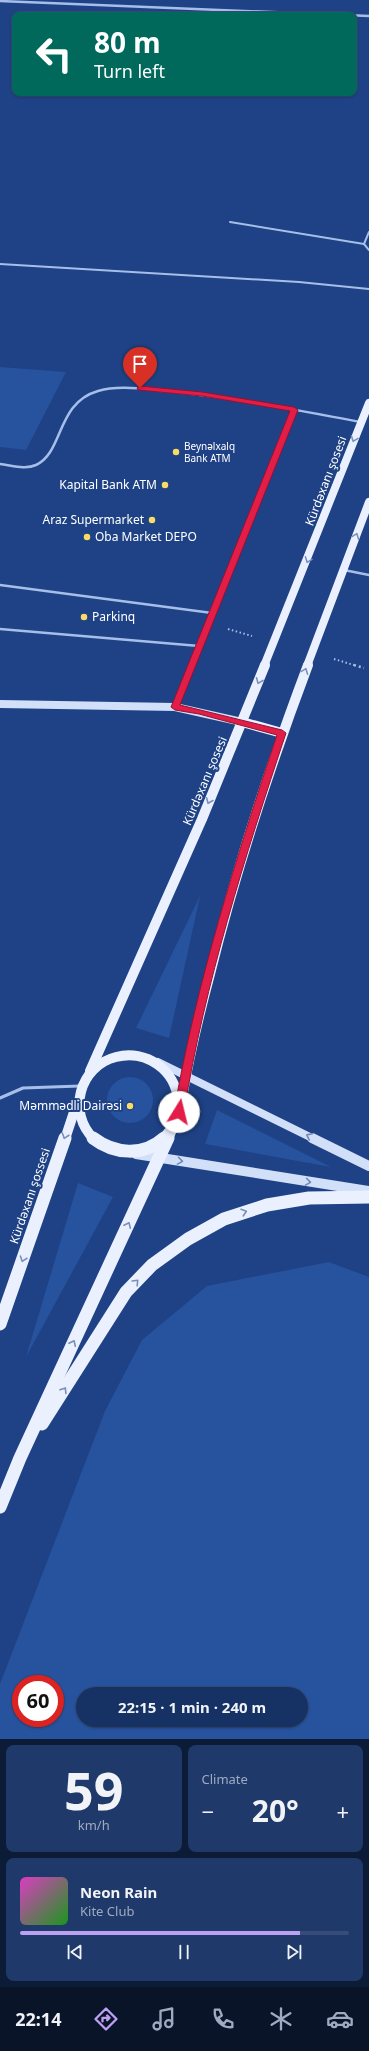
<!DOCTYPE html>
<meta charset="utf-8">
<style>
body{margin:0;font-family:"Noto Sans",sans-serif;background:#1f3a6a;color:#f1f3f6;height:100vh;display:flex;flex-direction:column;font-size:15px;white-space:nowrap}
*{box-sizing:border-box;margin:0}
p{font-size:13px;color:#9eaabf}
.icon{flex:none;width:22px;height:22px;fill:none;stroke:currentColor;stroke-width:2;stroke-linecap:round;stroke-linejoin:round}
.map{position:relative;height:1739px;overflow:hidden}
.sheet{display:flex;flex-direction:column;gap:6px;padding:6px;background:#0c1c37;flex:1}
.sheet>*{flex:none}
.banner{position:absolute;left:12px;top:12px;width:345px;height:84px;border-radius:8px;box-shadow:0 1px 3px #0004,0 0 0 1px #354d78;background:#00695c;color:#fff;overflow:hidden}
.speed{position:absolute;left:12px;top:1675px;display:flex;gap:8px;font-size:20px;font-weight:700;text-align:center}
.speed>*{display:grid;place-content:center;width:52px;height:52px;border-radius:50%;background:#163264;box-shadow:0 1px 3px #0004,0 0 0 1px #354d78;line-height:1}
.speed .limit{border:6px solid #d22;background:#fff;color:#111}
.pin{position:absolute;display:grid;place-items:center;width:34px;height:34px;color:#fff;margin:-41px -17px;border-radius:50% 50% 50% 0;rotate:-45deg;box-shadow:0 0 4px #0007}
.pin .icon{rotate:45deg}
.me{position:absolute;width:44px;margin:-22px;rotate:9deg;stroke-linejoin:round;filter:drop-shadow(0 0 3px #0008)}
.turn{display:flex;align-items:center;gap:14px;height:84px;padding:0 16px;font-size:18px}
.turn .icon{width:52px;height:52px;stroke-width:2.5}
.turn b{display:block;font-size:28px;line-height:34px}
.big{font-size:30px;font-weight:700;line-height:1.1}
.sheet .tile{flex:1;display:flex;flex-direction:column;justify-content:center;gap:6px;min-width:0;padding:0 14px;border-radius:8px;background:#1f3a6a}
.sheet .dial{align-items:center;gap:0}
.dial b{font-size:52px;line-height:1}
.song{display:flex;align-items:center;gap:12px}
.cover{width:48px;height:48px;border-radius:6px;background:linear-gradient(135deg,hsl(310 70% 55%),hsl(120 70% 35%))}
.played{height:4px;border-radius:2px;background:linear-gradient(90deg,#bca0f2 85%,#354d78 85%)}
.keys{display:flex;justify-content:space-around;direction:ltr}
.heat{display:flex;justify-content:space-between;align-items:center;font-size:22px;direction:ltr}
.sheet .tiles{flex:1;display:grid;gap:6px;grid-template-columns:1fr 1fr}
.tile:last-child{grid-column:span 2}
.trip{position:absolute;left:76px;top:1687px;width:232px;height:40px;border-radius:20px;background:#163264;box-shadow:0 1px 3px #0004,0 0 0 1px #354d78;font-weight:700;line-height:40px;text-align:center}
.tabs{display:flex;height:64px;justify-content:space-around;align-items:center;background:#091428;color:#9eaabf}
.tabs .icon{width:28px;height:28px}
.tabs .active{color:#bca0f2}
.tabs b{font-size:18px;color:#f1f3f6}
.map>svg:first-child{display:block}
.green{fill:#27529e;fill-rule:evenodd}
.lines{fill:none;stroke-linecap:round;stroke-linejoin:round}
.path-far1{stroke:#a6bfea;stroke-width:2;stroke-dasharray:1.5 2.5;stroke-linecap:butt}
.path{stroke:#a6bfea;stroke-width:2.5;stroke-dasharray:2 3;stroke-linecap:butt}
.lane-far2{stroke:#a6bfea;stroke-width:2}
.lane-far1{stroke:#a6bfea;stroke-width:2.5}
.lane{stroke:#a6bfea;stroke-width:3}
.street{stroke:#a6bfea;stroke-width:2.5}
.secondary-far1{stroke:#d1dff8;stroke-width:8}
.secondary{stroke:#d1dff8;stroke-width:10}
.primary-far2{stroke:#eaf0fe;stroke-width:8}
.primary-far1{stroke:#eaf0fe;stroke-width:10}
.primary{stroke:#eaf0fe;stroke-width:13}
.oneway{stroke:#7a90bb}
.oneway2{stroke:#6f89b9}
.route{fill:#e11d48;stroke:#92132f}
.poi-dot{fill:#f9dc65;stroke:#1e4285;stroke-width:1.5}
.labels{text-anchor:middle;stroke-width:4;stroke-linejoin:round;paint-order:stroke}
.far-poi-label{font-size:10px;fill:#fff;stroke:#1e4285;text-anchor:start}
.street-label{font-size:12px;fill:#fff;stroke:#1e4285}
.poi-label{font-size:12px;fill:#fff;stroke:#1e4285;text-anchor:end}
</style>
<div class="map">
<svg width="369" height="1739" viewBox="0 0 369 1739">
<rect width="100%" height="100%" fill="#1e4285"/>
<g class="green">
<path d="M0,367L66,372L26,450L0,447Z"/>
<path d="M200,896L169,1038L136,1028Z"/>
<circle cx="130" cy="1100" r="23"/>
<path d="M217,1110L331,1167L205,1144Z"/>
<path d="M78,1183L113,1197L26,1357Z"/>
<path d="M329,1262L369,1277V1739H0V1684L105,1411L142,1340L207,1286ZM21,1684H55V1718H21ZM83,1694H301V1720H83Z"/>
</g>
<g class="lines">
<g class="path-far1">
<path d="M228,629L252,636"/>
<path d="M334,659L357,666"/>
</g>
<path class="path" d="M354,665L364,668"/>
<g class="lane-far2">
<path d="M230,222L364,244"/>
<path d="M369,232L364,244L369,250"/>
<path d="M0,264L299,282L369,289"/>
</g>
<g class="lane-far1">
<path d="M0,464C11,465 25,470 36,465C64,452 56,403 98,391C119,385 142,389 164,391C230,397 295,410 361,422"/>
<path d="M344,570L369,575"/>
<path d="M0,585L212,613"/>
<path d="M0,629L199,646"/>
<path d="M192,666L294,410"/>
</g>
<g class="lane">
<path d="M176,705L192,665"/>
<path d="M0,1098L23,1088L80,1086"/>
</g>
<path class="street" d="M0,1L369,16"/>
<g class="secondary-far1">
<path d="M0,704L175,707L242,722"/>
<path d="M158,1062L314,1139"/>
</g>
<g class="secondary">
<path d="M312,1138L369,1166"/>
<path d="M136,1154L369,1191"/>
</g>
<g class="primary-far2">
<path d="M264,666L369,403"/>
<path d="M307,666L369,502"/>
</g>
<g class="primary-far1">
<path d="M242,722L282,733"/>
<path d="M90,1071L202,819L265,665"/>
<path d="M182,1098C189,1056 199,1015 210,974C236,869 270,766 308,665"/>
<path d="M65,1139L77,1103"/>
<path d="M94,1139C67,1113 79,1066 116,1057C146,1049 176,1070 178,1101C179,1109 175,1118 174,1125"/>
<path d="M163,1139L174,1125"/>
<path d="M168,1139L174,1125"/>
</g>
<g class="primary">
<path d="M93,1138C114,1154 143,1157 164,1138"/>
<path d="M0,1324L65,1138"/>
<path d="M42,1424L126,1292L152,1265L188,1239L224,1219L267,1205L309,1198L369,1197"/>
<path d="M0,1507L20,1458L168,1138"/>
</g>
</g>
<defs><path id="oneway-chevron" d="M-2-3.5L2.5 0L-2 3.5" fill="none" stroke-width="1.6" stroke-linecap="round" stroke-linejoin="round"/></defs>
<g class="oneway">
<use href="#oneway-chevron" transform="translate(354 439) rotate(111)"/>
<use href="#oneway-chevron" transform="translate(356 536) rotate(-69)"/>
<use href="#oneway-chevron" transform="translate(308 560) rotate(111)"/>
<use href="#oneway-chevron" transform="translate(305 671) rotate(-69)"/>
<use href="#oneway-chevron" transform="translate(259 681) rotate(112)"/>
<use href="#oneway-chevron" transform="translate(209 801) rotate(113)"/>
<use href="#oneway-chevron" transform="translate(65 1136) rotate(109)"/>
<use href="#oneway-chevron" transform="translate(244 1212) rotate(-18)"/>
<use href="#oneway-chevron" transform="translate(128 1225) rotate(-65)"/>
<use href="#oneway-chevron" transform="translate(23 1259) rotate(109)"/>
<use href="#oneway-chevron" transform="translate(136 1282) rotate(-46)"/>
<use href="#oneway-chevron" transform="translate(73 1343) rotate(-65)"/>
<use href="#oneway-chevron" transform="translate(64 1390) rotate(-58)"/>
</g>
<g class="oneway2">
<use href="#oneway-chevron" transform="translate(309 1136) rotate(-154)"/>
<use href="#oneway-chevron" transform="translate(180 1161) rotate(9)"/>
<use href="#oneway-chevron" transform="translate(308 1182) rotate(9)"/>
</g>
<path class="route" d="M140,386L202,392L294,407L298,410L180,705L282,730L286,733C245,857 205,982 184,1112L183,1115L179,1117L176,1115L174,1112C196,983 236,859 277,735L199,714L175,710L171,707L290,411L202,396L138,390L137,388Z"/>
<g class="poi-dot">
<circle cx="176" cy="452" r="4"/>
<circle cx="165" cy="485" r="4"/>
<circle cx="152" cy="520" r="4"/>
<circle cx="87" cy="537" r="4"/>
<circle cx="84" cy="617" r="4"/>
<circle cx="130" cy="1106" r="4"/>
</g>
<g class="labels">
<g class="far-poi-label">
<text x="184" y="450">Beynəlxalq<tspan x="184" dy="12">Bank ATM</tspan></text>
</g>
<g class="street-label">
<text transform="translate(326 481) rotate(-69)" y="4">Kürdəxanı şosesi</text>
<text transform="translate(205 781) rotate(-67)" y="4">Kürdəxanı şosesi</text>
<text transform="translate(30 1196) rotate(-71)" y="4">Kürdəxanı şossesi</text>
</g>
<g class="poi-label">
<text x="157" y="489">Kapital Bank ATM</text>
<text x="144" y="524">Araz Supermarket</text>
<text x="95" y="541" text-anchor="start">Oba Market DEPO</text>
<text x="92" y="621" text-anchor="start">Parkinq</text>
<text x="122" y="1110">Məmmədli Dairəsi</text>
</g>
</g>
</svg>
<div class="speed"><div class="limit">60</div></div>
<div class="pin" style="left:140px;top:388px;background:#d93025"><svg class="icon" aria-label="arrive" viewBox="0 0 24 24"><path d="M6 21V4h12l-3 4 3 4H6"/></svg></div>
<svg class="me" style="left:179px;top:1112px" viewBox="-20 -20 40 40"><circle r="19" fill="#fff"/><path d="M0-13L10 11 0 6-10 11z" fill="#e11d48"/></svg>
<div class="trip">22:15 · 1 min · 240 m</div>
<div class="banner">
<div class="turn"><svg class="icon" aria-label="left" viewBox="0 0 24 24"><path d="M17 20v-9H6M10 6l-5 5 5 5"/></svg><div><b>80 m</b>Turn left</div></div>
</div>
</div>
<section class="sheet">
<div class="tiles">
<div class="tile dial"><b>59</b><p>km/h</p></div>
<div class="tile"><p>Climate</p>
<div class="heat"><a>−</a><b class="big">20°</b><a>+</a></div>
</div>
<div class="tile">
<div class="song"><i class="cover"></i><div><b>Neon Rain</b><p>Kite Club</p></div></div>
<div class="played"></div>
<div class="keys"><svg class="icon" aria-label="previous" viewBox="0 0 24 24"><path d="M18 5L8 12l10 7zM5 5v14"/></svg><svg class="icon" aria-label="pause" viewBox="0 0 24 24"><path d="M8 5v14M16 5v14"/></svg><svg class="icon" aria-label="next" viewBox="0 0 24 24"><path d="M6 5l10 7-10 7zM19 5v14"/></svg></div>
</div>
</div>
</section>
<nav class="tabs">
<b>22:14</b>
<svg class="icon active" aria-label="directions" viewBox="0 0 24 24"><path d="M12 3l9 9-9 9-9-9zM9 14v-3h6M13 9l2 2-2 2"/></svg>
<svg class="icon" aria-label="music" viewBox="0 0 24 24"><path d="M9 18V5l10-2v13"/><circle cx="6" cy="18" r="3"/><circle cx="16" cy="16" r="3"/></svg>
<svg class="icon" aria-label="phone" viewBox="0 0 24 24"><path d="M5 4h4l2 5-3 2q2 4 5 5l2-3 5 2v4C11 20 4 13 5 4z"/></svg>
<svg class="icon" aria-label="climate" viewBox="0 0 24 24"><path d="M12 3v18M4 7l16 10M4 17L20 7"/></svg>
<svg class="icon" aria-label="car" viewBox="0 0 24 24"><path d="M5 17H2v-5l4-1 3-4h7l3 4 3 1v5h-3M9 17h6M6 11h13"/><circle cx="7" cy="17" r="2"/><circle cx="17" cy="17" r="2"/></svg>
</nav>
